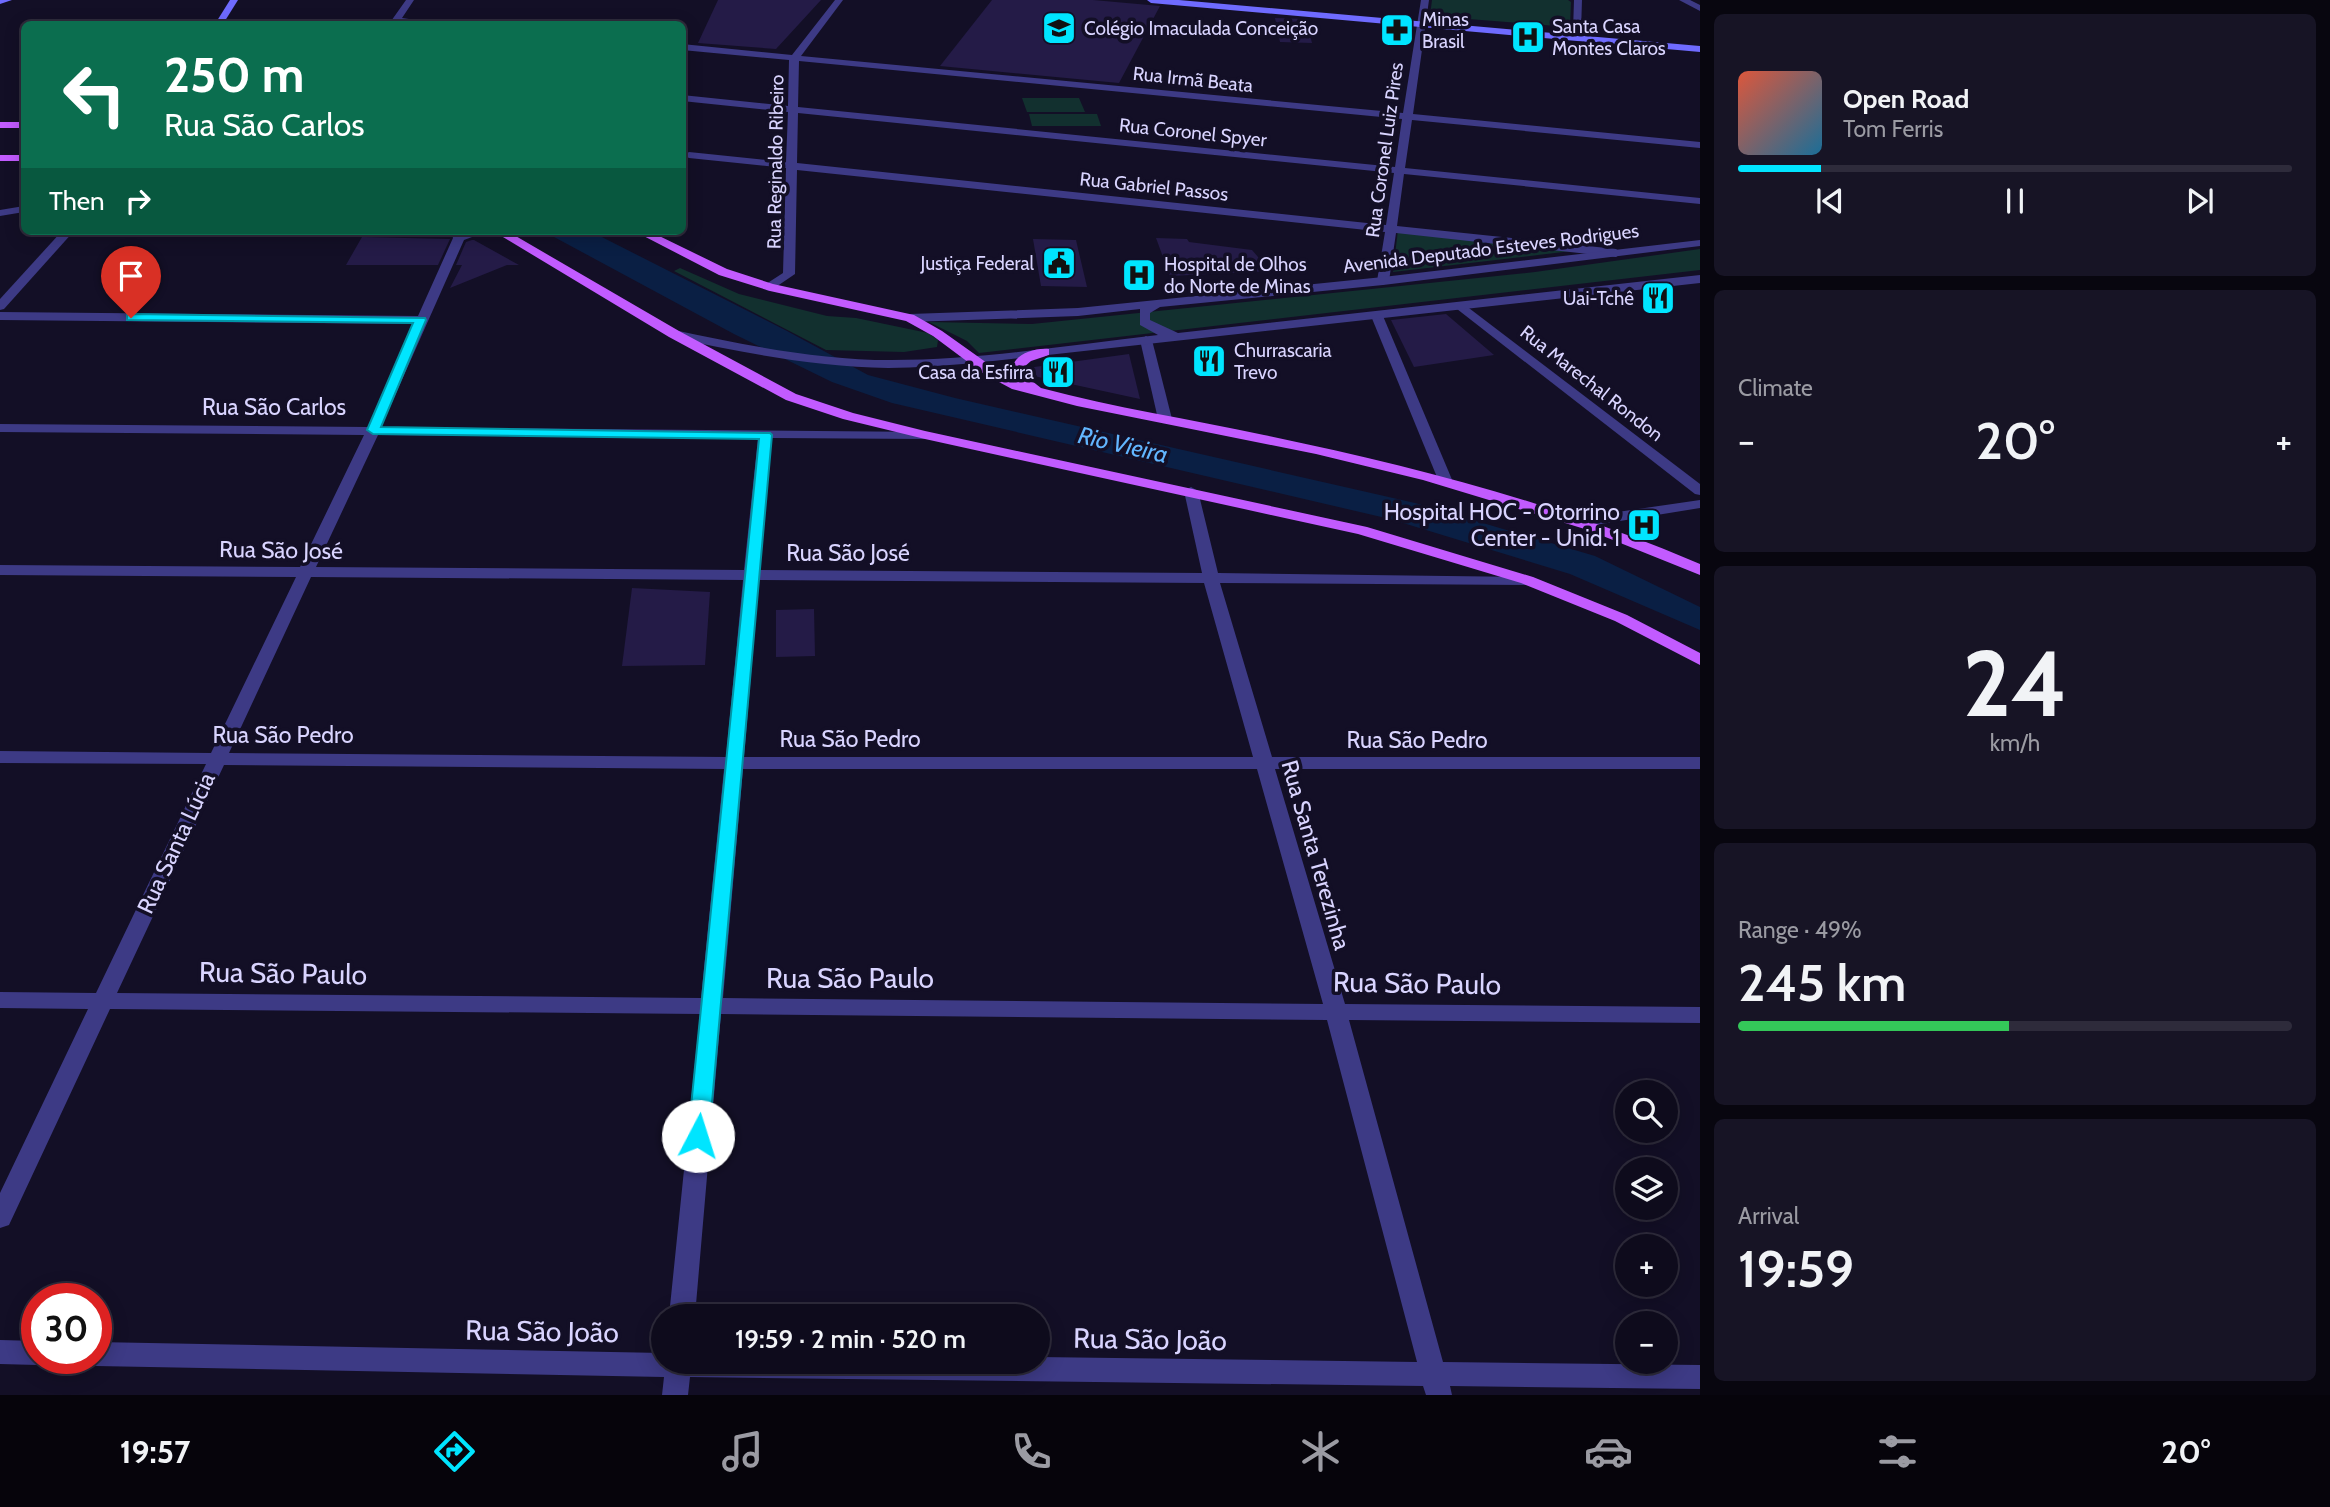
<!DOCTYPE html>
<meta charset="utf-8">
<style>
body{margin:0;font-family:Cabin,sans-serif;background:#171425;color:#f1f3f6;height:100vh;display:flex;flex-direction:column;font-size:26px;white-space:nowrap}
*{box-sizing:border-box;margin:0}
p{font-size:23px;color:#9b9ba3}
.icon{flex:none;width:38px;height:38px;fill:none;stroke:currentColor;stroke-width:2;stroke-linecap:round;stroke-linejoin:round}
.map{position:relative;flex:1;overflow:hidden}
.panel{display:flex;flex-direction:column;gap:14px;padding:14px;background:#08060f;width:630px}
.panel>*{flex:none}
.guide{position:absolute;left:21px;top:21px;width:665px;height:214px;border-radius:10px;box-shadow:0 4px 18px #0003,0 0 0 2px #2e2b3b;background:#0b6e4f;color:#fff;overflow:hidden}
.buttons{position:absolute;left:1615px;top:1080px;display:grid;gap:14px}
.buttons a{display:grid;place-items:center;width:63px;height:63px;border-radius:50%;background:#0e0b1c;box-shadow:0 4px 18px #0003,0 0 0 2px #2e2b3b;font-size:35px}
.speed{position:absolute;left:21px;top:1283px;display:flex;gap:14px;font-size:35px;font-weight:700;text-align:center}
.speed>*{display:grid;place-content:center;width:91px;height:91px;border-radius:50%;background:#0e0b1c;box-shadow:0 4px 18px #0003,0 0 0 2px #2e2b3b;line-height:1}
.speed .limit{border:10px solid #d22;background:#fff;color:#111}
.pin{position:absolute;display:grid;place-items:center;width:60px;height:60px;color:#fff;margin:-72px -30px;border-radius:50% 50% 50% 0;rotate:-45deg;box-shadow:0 0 7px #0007}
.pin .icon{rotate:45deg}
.me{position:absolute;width:77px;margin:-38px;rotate:5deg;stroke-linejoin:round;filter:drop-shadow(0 0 5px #0008)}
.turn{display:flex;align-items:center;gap:24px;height:147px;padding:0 28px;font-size:32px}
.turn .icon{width:91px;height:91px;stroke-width:2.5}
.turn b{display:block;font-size:49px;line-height:60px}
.then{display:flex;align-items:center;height:66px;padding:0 28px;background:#0003;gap:14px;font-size:26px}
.big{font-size:52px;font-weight:600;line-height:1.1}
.panel .widget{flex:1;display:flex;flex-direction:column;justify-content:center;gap:10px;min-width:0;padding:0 24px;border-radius:10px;background:#171425}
.panel .dial{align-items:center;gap:0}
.dial b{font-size:91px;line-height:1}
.song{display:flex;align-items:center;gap:21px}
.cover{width:84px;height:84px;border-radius:10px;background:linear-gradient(135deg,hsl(10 70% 55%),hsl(200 70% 35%))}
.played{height:7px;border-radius:4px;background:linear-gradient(90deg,#00e5ff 15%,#2e2b3b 15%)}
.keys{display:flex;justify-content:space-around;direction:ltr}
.heat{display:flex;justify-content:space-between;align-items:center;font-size:38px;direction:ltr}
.charge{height:10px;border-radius:5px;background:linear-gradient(90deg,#34c759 49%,#2e2b3b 0)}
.trip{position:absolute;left:651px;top:1304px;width:399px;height:70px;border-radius:35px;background:#0e0b1c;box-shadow:0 4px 18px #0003,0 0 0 2px #2e2b3b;font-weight:600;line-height:70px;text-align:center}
.tab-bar{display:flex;height:112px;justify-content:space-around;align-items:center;background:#06040b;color:#9b9ba3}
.tab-bar .icon{width:49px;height:49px}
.tab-bar .on{color:#00e5ff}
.tab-bar b{font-size:32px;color:#f1f3f6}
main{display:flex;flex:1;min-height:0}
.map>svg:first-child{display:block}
.green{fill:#12302f}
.water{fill:#0a1f44}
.building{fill:#241b47}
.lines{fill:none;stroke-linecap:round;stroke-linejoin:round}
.minor{fill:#3d3a85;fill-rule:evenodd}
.tertiary{fill:#3d3a85;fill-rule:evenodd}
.secondary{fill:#6f6bff;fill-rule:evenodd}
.primary{fill:#c25bff;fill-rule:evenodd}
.route{fill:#00e5ff;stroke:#0095a6;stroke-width:2}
.labels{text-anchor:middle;stroke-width:7;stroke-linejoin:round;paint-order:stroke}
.far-poi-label{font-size:19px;fill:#d9d4ff;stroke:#130f26;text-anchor:start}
.far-street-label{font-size:19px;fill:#d9d4ff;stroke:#130f26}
.street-label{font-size:23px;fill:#d9d4ff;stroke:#130f26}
.poi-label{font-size:23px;fill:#d9d4ff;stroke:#130f26;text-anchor:end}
.water-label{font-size:24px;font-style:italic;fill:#62b6ff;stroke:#130f26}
.near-street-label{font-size:28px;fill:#d9d4ff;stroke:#130f26}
</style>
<main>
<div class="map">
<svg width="1700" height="1395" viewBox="0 0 1700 1395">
<rect width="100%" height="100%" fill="#130f26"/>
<g class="green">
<path d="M1432,0H1568L1571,2L1570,27L1430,16Z"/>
<path d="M1022,98H1079L1085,112H1027Z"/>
<path d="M1029,114H1097L1101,126H1032Z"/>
<path d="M1398,230L1572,251L1393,272Z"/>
<path d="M1700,249V270L979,353L967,341L929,322L1032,324L1535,272Z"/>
<path d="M680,268L739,294L827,316L856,318L928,333L938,340L937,347L904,352L826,350L674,271Z"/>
</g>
<path class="water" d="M543,231H590L787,331L868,375L955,398L1415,503L1595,556L1700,607V630L1570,574L1390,519L892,403L832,382L734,334Z"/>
<g class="building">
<path d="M718,0H821L776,49L698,43Z"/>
<path d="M992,0H1093L1160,6L1119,83L940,66Z"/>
<path d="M1275,18L1306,19L1312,43L1280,42Z"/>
<path d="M362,237L450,239L438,265H346Z"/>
<path d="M1156,238L1187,239L1189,242L1252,250L1270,271L1170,276Z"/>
<path d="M1033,239L1076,240L1087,287L1041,286Z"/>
<path d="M472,240H474L519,265H507L450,288L462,265H456L466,242Z"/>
<path d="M1446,314L1494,355L1414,367L1391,320Z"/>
<path d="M1129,354L1140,399L1029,375L1027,368Z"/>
<path d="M632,588L710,592L705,665L622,666Z"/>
<path d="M814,609L815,656L776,657V610Z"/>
</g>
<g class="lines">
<g class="minor">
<path d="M406,0H414L402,18L444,24H389Z"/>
<path d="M835,0H843L801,56L1403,113L1421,0H1429L1413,114L1700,142V148L1412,120L1405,168L1700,198V204L1404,174L1397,226L1616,249L1622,253L1616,257L1396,233L1389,281L1383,285L1377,281L1385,232L797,170L795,274L770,291L766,290V284L783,273L786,168L689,158L684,155L689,152L786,162L788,112L682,101V95L788,106L789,60L682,50V44L792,55ZM799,61L1402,119L1395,167L798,107ZM798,113L1394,173L1386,225L797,163Z"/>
<path d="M1574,0H1582L1581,31L1577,34L1573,31Z"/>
<path d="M1679,0H1690L1700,5V11Z"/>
<path d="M24,206V212L0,216V210Z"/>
<path d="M62,231H74L4,309L0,310V299Z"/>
<path d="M451,231H488L464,240L381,427L930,432V438L925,439L772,438L760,570L1202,573L1184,491L1191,487L1198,491L1218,573L1533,577L1535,580L1527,585L1220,583L1272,757H1700V769H1275L1345,1004L1700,1007V1023L1349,1020L1443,1362L1700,1365V1389L1450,1386L1452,1395H1426L1423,1386L690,1377L688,1395H662L664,1377L96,1366L87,1362L85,1358H96V1342L663,1353V1362H1038V1357L1417,1362L1327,1020L721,1014L695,1316H669L700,1014L110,1009L9,1225L0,1228V1193L88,1009L0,1008V992L96,993L206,764L0,763V751L211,753L296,577L0,575V565L300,567L364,435L0,432V424L368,427L414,324L0,320V312L418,316L453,238ZM378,435L758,438L744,570L316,567ZM311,577L743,580L726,757L229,753ZM759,580L1204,583L1253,757H744ZM224,765L724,769L701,998L117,993ZM743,769H1257L1323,1004L723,998Z"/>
<path d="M1461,302L1700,484V495L1695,494L1457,309V303Z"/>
<path d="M1377,312L1383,316L1453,482L1451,485H1441L1439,482L1371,316Z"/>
<path d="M1146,336L1152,340L1172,419L1165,423L1158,419L1140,340Z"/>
<path d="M1700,500V508L1583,527L1575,522L1583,517Z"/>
<path d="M0,1340L37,1341V1358H48L37,1365L0,1364Z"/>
</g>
<path class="tertiary" d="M1700,240V246L1383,285L1160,307L1150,313V320L1178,333L1700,275V283L975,363C946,365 917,368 888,368C816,367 745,353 674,338L668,334L674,330C745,345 818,360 891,360C980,360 1070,345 1158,335L1140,325V309L1078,316L910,322L904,318L910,314L1078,308L1383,277Z"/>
<g class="secondary">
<path d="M0,0H12L0,4Z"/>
<path d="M230,0H238L223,24H215Z"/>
<path d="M1147,0H1179L1700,46V52L1151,3Z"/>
</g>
<g class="primary">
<rect x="0" y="122" width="24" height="6"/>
<rect x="0" y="155" width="24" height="6"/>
<path d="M493,231H507L679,331L796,394L853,413L925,431L1367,527L1533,577L1627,615L1700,653V665L1615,621L1521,583L1358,534L925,439L843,419L786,400L669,337Z"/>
<path d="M634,231H649L727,269L773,284L914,315L942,331L994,368L1017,381C1002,359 1030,347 1049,349V355L1031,361L1024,367L1027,377L1041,388C1115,408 1190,419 1264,435C1413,466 1560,504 1700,564V575L1588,530L1423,480L1316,454L1077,406L1012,389L984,374L933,336L906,321L770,291L719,275Z"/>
</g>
</g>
<path class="route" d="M131,314L425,318L426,320L381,427L770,433L772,435L709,1136L706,1142L698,1144L691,1142L688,1136L759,439L373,434L367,430L413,323L127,320V315Z"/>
<defs>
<g id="school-square" transform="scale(1.75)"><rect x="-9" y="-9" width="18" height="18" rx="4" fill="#00e5ff" stroke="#130f26"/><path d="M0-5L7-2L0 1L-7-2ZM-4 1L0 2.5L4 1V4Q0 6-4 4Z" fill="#111"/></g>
<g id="pharmacy-square" transform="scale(1.75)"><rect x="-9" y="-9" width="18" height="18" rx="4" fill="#00e5ff" stroke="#130f26"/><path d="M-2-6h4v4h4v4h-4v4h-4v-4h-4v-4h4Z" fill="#111"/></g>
<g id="hospital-square" transform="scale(1.75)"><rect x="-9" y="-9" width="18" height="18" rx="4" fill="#00e5ff" stroke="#130f26"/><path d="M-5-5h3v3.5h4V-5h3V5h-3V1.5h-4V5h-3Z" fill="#111"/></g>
<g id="civic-square" transform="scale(1.75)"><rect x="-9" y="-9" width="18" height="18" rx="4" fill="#00e5ff" stroke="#130f26"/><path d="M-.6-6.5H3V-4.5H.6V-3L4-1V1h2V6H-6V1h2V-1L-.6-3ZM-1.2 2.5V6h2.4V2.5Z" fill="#111"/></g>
<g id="restaurant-square" transform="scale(1.75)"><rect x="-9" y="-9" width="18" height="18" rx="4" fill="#00e5ff" stroke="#130f26"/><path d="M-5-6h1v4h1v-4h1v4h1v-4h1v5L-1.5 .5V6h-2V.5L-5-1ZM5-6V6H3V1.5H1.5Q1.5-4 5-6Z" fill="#111"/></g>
</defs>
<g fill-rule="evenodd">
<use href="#school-square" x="1059" y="28"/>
<use href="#pharmacy-square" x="1397" y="30"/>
<use href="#hospital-square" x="1528" y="37"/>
<use href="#civic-square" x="1059" y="263"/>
<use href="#hospital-square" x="1139" y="275"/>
<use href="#restaurant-square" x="1658" y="298"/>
<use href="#restaurant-square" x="1209" y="361"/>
<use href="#restaurant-square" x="1058" y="372"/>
<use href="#hospital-square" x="1644" y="525"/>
</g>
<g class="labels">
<g class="far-poi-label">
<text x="1422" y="26">Minas<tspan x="1422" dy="22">Brasil</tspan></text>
<text x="1552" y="33">Santa Casa<tspan x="1552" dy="22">Montes Claros</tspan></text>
<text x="1084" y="35">Colégio Imaculada Conceição</text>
<text x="1034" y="270" text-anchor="end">Justiça Federal</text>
<text x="1164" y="271">Hospital de Olhos<tspan x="1164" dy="22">do Norte de Minas</tspan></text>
<text x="1634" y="305" text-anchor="end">Uai-Tchê</text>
<text x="1234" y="357">Churrascaria<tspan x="1234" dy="22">Trevo</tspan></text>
<text x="1034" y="379" text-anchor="end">Casa da Esfirra</text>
</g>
<g class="far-street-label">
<text transform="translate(1193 79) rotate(6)" y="7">Rua Irmã Beata</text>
<text transform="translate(1193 132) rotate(6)" y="7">Rua Coronel Spyer</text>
<text transform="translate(1384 150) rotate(-82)" y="7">Rua Coronel Luiz Pires</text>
<text transform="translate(775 162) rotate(-89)" y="7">Rua Reginaldo Ribeiro</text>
<text transform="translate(1154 186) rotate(6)" y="7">Rua Gabriel Passos</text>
<text transform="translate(1491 248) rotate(-7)" y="7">Avenida Deputado Esteves Rodrigues</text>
<text transform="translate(1592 383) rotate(38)" y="7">Rua Marechal Rondon</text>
</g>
<g class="street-label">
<text x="274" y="415">Rua São Carlos</text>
<text transform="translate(281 550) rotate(1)" y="8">Rua São José</text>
<text x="848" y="561">Rua São José</text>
<text x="283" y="743">Rua São Pedro</text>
<text x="850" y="747">Rua São Pedro</text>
<text x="1417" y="748">Rua São Pedro</text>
<text transform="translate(176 843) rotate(-65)" y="8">Rua Santa Lúcia</text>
<text transform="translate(1316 855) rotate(74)" y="8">Rua Santa Terezinha</text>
</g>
<g class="poi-label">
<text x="1620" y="520">Hospital HOC - Otorrino<tspan x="1620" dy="26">Center - Unid. 1</tspan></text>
</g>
<g class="water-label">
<text transform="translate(1123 445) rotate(13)" y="8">Rio Vieira</text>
</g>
<g class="near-street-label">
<text transform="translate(283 973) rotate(1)" y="10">Rua São Paulo</text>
<text x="850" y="988">Rua São Paulo</text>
<text transform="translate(1417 983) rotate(1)" y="10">Rua São Paulo</text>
<text transform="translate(542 1331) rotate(1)" y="10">Rua São João</text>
<text transform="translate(1150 1339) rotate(1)" y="10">Rua São João</text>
</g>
</g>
</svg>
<div class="buttons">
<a><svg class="icon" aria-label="search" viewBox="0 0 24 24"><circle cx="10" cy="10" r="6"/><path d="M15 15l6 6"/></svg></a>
<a><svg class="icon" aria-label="layers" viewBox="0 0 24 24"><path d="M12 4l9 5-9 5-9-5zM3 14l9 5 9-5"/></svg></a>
<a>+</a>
<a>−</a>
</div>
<div class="speed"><div class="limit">30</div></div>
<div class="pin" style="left:131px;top:318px;background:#d93025"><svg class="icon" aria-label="arrive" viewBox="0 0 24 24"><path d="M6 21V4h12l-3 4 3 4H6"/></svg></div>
<svg class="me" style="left:698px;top:1136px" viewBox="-20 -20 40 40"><circle r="19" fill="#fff"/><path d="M0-13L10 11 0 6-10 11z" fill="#00e5ff"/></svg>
<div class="trip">19:59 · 2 min · 520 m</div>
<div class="guide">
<div class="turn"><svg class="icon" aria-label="left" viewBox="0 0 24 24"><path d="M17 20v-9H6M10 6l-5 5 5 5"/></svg><div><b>250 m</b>Rua São Carlos</div></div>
<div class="then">Then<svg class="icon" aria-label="right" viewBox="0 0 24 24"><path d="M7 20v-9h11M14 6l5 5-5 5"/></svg></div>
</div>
</div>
<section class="panel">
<div class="widget">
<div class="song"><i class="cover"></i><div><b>Open Road</b><p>Tom Ferris</p></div></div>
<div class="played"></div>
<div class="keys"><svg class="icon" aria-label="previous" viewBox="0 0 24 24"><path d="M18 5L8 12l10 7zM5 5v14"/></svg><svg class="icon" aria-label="pause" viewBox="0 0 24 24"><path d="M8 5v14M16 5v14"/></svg><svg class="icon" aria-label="next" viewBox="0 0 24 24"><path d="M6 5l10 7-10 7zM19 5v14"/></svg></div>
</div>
<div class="widget"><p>Climate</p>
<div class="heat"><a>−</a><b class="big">20°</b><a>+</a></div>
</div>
<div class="widget dial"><b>24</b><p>km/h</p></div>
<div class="widget"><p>Range · 49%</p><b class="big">245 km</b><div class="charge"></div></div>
<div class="widget"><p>Arrival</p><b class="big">19:59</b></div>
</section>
</main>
<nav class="tab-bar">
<b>19:57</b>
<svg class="icon on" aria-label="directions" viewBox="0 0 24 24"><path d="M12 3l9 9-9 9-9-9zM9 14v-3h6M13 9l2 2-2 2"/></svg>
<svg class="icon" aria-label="music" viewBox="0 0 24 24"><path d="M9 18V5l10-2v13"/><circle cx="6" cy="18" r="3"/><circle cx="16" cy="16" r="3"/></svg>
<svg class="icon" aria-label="phone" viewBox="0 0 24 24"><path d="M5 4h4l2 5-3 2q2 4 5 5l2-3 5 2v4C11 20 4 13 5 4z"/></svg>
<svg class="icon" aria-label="climate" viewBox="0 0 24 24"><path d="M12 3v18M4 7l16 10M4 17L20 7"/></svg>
<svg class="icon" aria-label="car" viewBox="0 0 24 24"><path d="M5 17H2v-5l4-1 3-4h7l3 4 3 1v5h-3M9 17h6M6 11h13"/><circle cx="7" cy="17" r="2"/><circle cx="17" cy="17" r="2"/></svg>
<svg class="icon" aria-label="filters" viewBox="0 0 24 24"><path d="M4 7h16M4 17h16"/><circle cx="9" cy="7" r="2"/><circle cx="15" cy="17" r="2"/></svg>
<b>20°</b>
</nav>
